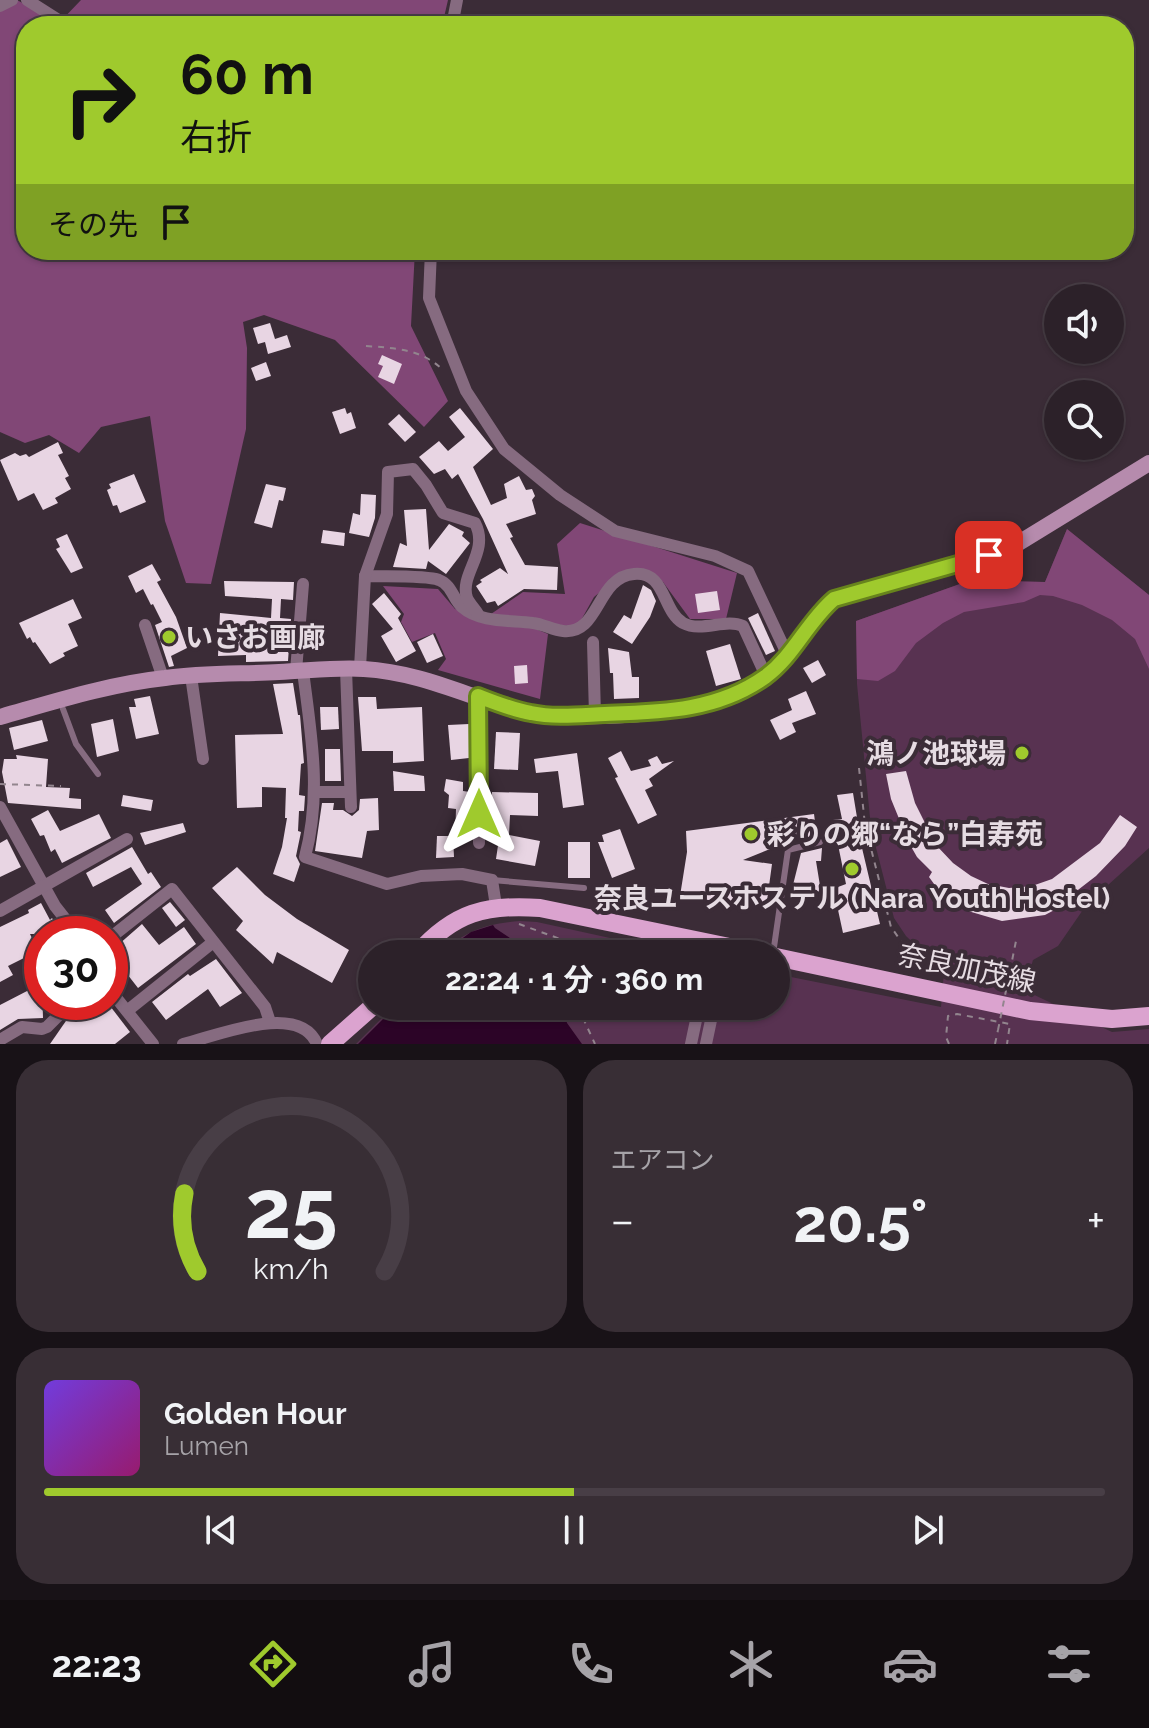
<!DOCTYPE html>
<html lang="ja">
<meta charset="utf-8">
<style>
body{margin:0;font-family:Raleway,"Noto Sans JP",sans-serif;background:#382e35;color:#f1f3f6;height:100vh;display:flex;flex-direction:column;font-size:30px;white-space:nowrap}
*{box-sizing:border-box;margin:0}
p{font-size:26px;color:#a6a3a8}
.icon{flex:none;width:44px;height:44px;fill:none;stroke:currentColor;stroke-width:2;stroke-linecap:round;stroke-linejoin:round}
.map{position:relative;height:1044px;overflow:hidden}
.side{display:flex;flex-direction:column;gap:16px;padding:16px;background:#181217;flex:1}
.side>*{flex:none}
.top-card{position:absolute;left:16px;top:16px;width:1118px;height:244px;border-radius:32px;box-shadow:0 2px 6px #0004,0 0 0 2px #483e46;background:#9fca2d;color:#111;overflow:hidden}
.buttons{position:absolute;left:1044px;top:284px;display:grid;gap:16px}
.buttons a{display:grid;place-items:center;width:80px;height:80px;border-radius:50%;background:#2c2129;box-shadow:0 2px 6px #0004,0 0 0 2px #483e46;font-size:40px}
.speed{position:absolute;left:24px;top:916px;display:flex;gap:16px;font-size:40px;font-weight:700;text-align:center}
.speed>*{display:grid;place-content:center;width:104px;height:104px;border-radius:50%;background:#2c2129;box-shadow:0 2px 6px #0004,0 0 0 2px #483e46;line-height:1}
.speed .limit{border:12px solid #d22;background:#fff;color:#111}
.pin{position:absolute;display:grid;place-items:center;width:68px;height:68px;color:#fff;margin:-34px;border-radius:16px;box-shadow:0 4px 12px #0006}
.me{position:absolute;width:88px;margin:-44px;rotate:0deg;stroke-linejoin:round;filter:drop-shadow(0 0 6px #0008)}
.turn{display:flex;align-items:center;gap:28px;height:168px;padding:0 32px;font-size:36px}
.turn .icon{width:104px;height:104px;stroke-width:2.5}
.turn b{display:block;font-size:56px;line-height:68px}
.then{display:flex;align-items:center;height:76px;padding:0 32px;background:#0003;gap:16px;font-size:30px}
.big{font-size:60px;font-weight:700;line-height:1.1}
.side .card{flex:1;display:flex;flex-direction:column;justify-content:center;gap:12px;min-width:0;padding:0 28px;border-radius:32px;background:#382e35}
.side .dial{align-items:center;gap:0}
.dial svg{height:208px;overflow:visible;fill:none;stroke:#483e46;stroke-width:7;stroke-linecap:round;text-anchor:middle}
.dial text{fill:#f1f3f6;stroke:none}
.song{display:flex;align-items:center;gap:24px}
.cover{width:96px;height:96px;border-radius:12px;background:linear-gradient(135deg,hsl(260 70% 55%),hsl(320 70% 35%))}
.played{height:8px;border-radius:4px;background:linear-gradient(90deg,#9fca2d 50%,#483e46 50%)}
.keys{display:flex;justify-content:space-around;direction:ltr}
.heat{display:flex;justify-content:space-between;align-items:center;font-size:44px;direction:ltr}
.side .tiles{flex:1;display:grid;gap:16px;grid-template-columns:1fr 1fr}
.card:last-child{grid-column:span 2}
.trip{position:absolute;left:358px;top:940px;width:432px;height:80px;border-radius:40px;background:#2c2129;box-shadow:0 2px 6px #0004,0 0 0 2px #483e46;font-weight:700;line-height:80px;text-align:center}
.dock{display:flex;height:128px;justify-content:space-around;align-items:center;background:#120d10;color:#a6a3a8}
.dock .icon{width:56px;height:56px}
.dock .on{color:#9fca2d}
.dock b{font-size:36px;color:#f1f3f6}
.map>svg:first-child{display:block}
.green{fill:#583251}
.forest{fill:#814776}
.water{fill:#2c0427}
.building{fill:#e8d5e3}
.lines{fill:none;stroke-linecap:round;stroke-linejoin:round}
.path{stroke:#92858e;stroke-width:2;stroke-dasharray:6 6;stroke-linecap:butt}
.lane{stroke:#866b80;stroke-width:6}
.street{stroke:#866b80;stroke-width:12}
.secondary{stroke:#b68bad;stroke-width:16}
.primary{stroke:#dba3cf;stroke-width:18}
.path-bridge{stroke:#92858e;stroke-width:2;stroke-dasharray:6 6;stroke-linecap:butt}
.route-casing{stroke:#67831d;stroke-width:20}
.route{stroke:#9fca2d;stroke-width:14}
.poi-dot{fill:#9fca2d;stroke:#3b2c37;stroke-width:3}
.labels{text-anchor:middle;stroke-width:8;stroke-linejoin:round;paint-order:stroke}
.poi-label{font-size:28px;font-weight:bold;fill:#e6dce3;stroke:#3b2c37;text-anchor:start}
.street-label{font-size:28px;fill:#e6dce3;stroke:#3b2c37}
</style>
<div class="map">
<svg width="1149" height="1044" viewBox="0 0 1149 1044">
<rect width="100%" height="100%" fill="#3b2c37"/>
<g class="green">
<path d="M1067,529L1149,595V848L1087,904L1058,946L1033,960L1024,990L1112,1032L1149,1029V1044H356L394,1006H776V974L941,1007L944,972L906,936L894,918L871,828L857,684L856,621L971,580L1045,582Z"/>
<path d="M520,921L537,922L683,954H438C467,931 483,924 520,921Z"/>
</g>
<g class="forest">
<path d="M17,0L59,23L81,0H448L442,26H26V250H415L411,326L448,401L424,427L335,340L264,315L243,322L247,348L246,429L211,584L186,583L165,521L150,416L101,427L79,453L49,435L25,443L0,432V9Z"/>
<path d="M580,523L737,573L726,619H690L663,582L625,571L594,597L580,622L574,627L491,614L523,592L565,594L557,544Z"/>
<path d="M1067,529L1149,595V669L1135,639L1112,620L1082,605L1053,596L1040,595L1024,602L964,612L943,623L916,643L895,671L878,681L857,679L856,621L971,580L1045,582Z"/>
<path d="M383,586L438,589L455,609L531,627L548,634L540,699L438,670L446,659L435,633L412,642L401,622L404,614Z"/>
</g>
<g class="water">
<path d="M493,925L495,928L534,954H441L471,932Z"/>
<path d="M396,1006H563L567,1023L582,1044H358Z"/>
</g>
<g class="building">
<path d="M270,323L275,339L287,335L291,347L268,354L265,342L258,344L253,328Z"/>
<path d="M382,355L402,364L394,384L378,377L383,366L378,364Z"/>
<path d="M266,362L271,376L256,381L251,368Z"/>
<path d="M345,408L347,414L351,412L356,428L340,434L332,412Z"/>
<path d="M460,408L493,449L473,467L491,505L507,498L504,484L519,476L526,490L532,489L535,496L532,500L536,514L506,524L513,537L510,538L525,565L558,567L557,590L524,589L498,606L495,601L487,603L476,586L482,582L480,580L500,568L508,574L483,519L458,474L452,479L445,469L434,474L419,457L439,441L448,451L465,437L449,417Z"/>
<path d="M399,414L416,432L405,442L388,424Z"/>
<path d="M58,442L63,453L58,455L69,476L65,478L71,489L55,498L58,503L43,510L34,493L18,501L0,460L15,453L20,456L26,454L29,457Z"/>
<path d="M134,474L146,502L120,513L117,505L113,506L107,490L111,488L109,484Z"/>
<path d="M266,484L286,488L283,501L279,500L272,528L254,523Z"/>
<path d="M361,494L376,495L375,518L369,537L349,533L353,513L360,515Z"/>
<path d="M426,509L429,550L449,524L464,532L462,536L470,543L446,574L428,561L426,569L393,567L400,543L407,546L404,510Z"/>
<path d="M323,530L345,533L344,546L321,543Z"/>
<path d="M67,534L83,568L71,573L56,549L60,547L56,539Z"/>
<path d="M152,564L161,580L157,582L176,617L187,648L171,656L174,666L169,667L155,625L162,622L153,604L151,605L143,589L136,593L128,576Z"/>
<path d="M224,581L294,582L293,600L281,599L280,618L291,619L288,661L246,662V655L218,656L220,613L271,618L272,599L225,596Z"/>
<path d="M643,585L651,590L656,601L650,617L632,644L613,632L624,615L631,619Z"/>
<path d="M717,591L720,610L698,613L695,594Z"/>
<path d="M384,593L401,614L398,618L416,651L396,662L381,636L393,629L372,604Z"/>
<path d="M73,599L82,618L68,624L78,646L63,653L65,656L50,664L35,642L33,643L30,637L27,639L19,623Z"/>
<path d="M758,613L775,651L766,655L748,618Z"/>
<path d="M433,634L443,656L427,663L417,642Z"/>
<path d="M730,644L741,679L716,686L706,651Z"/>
<path d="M608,648L629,652L632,677H639V698L614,699L613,673H610Z"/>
<path d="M818,660L826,675L812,683L803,668Z"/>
<path d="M527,665L528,683L515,684L514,666Z"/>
<path d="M293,683L298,715H300L304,763L301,764L299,795L305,796L304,811H299L298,831L301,832L296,856L300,864L294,882L273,874L282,847L287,818H285L286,788L262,787V807L237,808L235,735L283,734L273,684Z"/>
<path d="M806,691L816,714L792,723L796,732L780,740L770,720L792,710L788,699Z"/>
<path d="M150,696L159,734L136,739L129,707H136L134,699Z"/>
<path d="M358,697H376L377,709L422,707L424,761L393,763V751H362Z"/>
<path d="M320,707H338L339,729L321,730Z"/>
<path d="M113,719L119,751L97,757L91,724Z"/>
<path d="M42,720L48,741L14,750L9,728Z"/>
<path d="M469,724V758L451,760L448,725Z"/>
<path d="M496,732L520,733L518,770L494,769Z"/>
<path d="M325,749H340L341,781H325Z"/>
<path d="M621,751L631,771L651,766L648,760L657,756L662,764L674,761L649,779L653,786L645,790L657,815L638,824L615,778L618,777L608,758Z"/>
<path d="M577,753L584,805L563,808L558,771L536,773L534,759Z"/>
<path d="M16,755L48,759L46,787L70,788L69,798L81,799V809L8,803L2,772L4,759H17Z"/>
<path d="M393,771L424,776L425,791H394Z"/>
<path d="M906,771L915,803L936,845L953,863L971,876L988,884L1009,888L1032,886L1052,879L1100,843L1120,815L1137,827L1125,846L1096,876L1074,893L1058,900L1060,907L1045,915L1002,921L968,911L954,903L942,895L929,877L932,872L917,857L909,843L891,799L886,774Z"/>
<path d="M446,779L463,782V791L470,792V841L455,840L456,809L448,808L449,795L444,791Z"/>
<path d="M492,792L538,793V816L510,815L509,835L540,841L535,866L496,859L500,832H490Z"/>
<path d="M853,793L862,848L880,924L843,933L835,896L822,893L846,884L833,820L842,819L837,795Z"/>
<path d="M123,795L153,800L151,811L121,806Z"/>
<path d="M378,798L379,830L367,831L362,858L315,851L322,803H334L333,810H343L352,816L359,810L360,799Z"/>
<path d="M48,810L60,831L99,814L111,838L62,863L55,849L51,852L44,835L40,836L31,819Z"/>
<path d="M814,814L817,837L802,840V836L743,860L772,864L766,908L680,896L687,852L686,831Z"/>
<path d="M183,823L186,832L145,845L140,833Z"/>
<path d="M620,829L635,869L612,878L598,842H604L602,835Z"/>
<path d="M437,836H453L454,857L436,858Z"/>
<path d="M7,839L21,867L0,877V843Z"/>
<rect x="568" y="842" width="22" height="36"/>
<path d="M132,847L148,874L151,872L161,887L114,923L105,910L142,884L131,867L93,887L86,873Z"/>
<path d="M822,848L821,861H816L821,892L793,885L801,853Z"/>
<path d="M237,867L265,895L297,919L349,950L332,983L277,952L273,964L236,930L243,921L212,888Z"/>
<path d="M170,902L185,920L176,927L162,908Z"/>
<path d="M41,903L50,920L52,918L59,930L52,934H30L38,951L8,966L13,975L0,982V927L29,913L28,910Z"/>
<path d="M142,924L159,945L184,927L196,944L138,988L110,952Z"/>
<path d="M216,959L242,993L220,1007L208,989L166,1020L152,1002L188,974L190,976Z"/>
<path d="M42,982L43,1018L18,1019L0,1030V1005L29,990L30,993Z"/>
<path d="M90,1002H107L130,1032L115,1044H50L68,1018Z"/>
<path d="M593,1006H628L626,1018L592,1010Z"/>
</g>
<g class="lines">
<g class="path">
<path d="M366,346C396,348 422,349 444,371"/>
<path d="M859,768L865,825L891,927L923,972"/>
<path d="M0,784L61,786"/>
<path d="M519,924L574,944L599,945L641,954"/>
<path d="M579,954L582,946"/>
<path d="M581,1006L583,1018L595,1044"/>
<path d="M949,1044L946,1037L948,1016L957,1014L1010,1024L1007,1044"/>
<path d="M995,1044L998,1030"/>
</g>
<g class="lane">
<path d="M63,709L76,744L98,774"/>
<path d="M492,880L584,888"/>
<path d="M773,954L788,850L820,842"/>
</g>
<g class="street">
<path d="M27,0L68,26"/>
<path d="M0,6L12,0"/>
<path d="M452,26L457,0"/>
<path d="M431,250L429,298L466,391L504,449L560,495L615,531L715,556L748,571L788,656"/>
<path d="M365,576C383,577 425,575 439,580C452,585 453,599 462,607C480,623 511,620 533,623C543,624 553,630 563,631C600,635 596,577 634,574C666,571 662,611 683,623C702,633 725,618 743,626L766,676"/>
<path d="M145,625L163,678"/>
<path d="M593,642L595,715"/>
<path d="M360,668L365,576L387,514L388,472L413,469L426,485L443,513L475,523C490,552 459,574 467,598C469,603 475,609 478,614"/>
<path d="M346,669L351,807"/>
<path d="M296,671L303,584"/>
<path d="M303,671C311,735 322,792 305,857L387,884L421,876L462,874L492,880L496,906"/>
<path d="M191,676L203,759"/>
<path d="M478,696L479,843"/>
<path d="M314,792H350"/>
<path d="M0,807L55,906L77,934"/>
<path d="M0,911L127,839"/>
<path d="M110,938L172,889L265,1007L270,1022"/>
<path d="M110,990L153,1044"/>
<path d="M127,1011L212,943"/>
<path d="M0,1040L22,1027L42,1029L47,1027L72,1002"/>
<path d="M183,1044C217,1036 299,1001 317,1044"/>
<path d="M691,1044L699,1006"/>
<path d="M706,1044L714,1006"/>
</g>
<path class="secondary" d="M0,717C53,702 109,684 165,678C202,673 241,674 279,672C307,671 336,667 364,669C416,672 460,693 509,708C556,723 685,716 730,697C752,688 774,673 789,655C804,636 815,615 834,599L1009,549L1149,463"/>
<g class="primary">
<path d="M417,954C454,912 486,904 540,908L763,954"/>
<path d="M776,957L1030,1011L1112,1019L1149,1016"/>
<path d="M330,1044L373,1006"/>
</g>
<path class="path-bridge" d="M998,1030L1016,941"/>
</g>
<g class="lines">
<g class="route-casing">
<path id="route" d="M479,814L478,696C496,703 513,710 531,713C555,718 581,715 605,714C662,712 717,711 765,677C794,656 807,622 834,599L989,555"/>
</g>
<use href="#route" class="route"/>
</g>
<g class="poi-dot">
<circle cx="169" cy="637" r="8"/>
<circle cx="1022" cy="753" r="8"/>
<circle cx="751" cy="834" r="8"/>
<circle cx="852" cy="869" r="8"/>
</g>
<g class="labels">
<g class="poi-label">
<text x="185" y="647">いさお画廊</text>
<text x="1006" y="763" text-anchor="end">鴻ノ池球場</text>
<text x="767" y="844">彩りの郷“なら”白寿苑</text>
<text x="852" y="908" text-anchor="middle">奈良ユースホステル (Nara Youth Hostel)</text>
</g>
<g class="street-label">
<text transform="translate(967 968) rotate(12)" y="10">奈良加茂線</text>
</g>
</g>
</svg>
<div class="buttons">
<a><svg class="icon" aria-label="sound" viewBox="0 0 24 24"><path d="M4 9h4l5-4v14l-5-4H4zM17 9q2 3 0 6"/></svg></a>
<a><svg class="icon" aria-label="search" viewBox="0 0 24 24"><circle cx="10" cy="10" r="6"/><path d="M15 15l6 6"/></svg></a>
</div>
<div class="speed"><div class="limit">30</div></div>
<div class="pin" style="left:989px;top:555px;background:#d93025"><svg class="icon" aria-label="arrive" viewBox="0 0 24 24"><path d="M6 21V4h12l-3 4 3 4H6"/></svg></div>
<svg class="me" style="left:479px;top:814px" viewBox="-20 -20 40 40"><path d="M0-17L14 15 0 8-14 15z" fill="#9fca2d" stroke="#fff" stroke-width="4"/></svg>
<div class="trip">22:24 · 1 分 · 360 m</div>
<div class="top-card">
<div class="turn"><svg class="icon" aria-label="right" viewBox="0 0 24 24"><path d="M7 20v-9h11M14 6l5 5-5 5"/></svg><div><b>60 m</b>右折</div></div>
<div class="then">その先<svg class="icon" aria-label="arrive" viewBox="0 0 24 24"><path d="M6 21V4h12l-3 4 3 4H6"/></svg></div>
</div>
</div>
<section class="side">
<div class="tiles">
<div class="card dial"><svg viewBox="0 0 100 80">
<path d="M14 69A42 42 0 1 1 86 69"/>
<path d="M14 69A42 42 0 0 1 9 39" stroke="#9fca2d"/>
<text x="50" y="56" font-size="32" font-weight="700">25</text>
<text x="50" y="72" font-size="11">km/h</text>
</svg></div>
<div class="card"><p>エアコン</p>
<div class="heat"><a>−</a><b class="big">20.5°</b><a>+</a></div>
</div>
<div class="card">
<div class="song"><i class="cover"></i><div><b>Golden Hour</b><p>Lumen</p></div></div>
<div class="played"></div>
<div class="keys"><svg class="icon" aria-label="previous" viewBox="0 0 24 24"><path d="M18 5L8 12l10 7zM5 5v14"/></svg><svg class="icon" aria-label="pause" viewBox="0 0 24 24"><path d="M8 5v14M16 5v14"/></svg><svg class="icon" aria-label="next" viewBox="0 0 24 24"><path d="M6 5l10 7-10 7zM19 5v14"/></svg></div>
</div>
</div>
</section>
<nav class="dock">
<b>22:23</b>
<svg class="icon on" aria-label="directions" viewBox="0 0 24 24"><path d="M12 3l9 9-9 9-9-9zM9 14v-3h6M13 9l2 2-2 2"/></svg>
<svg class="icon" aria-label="music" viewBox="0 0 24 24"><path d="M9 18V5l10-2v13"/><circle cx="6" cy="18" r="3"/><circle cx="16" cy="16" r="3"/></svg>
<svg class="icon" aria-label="phone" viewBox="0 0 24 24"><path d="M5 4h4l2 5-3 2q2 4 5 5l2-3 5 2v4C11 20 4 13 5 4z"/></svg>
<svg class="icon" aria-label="climate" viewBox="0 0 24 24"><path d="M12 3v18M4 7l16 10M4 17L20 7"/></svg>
<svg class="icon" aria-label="car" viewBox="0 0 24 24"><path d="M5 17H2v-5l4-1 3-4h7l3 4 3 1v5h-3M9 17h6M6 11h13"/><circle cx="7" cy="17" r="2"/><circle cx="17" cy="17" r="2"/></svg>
<svg class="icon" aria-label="filters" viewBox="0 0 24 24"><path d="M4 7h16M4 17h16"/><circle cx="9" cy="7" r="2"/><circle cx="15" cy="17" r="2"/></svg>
</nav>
